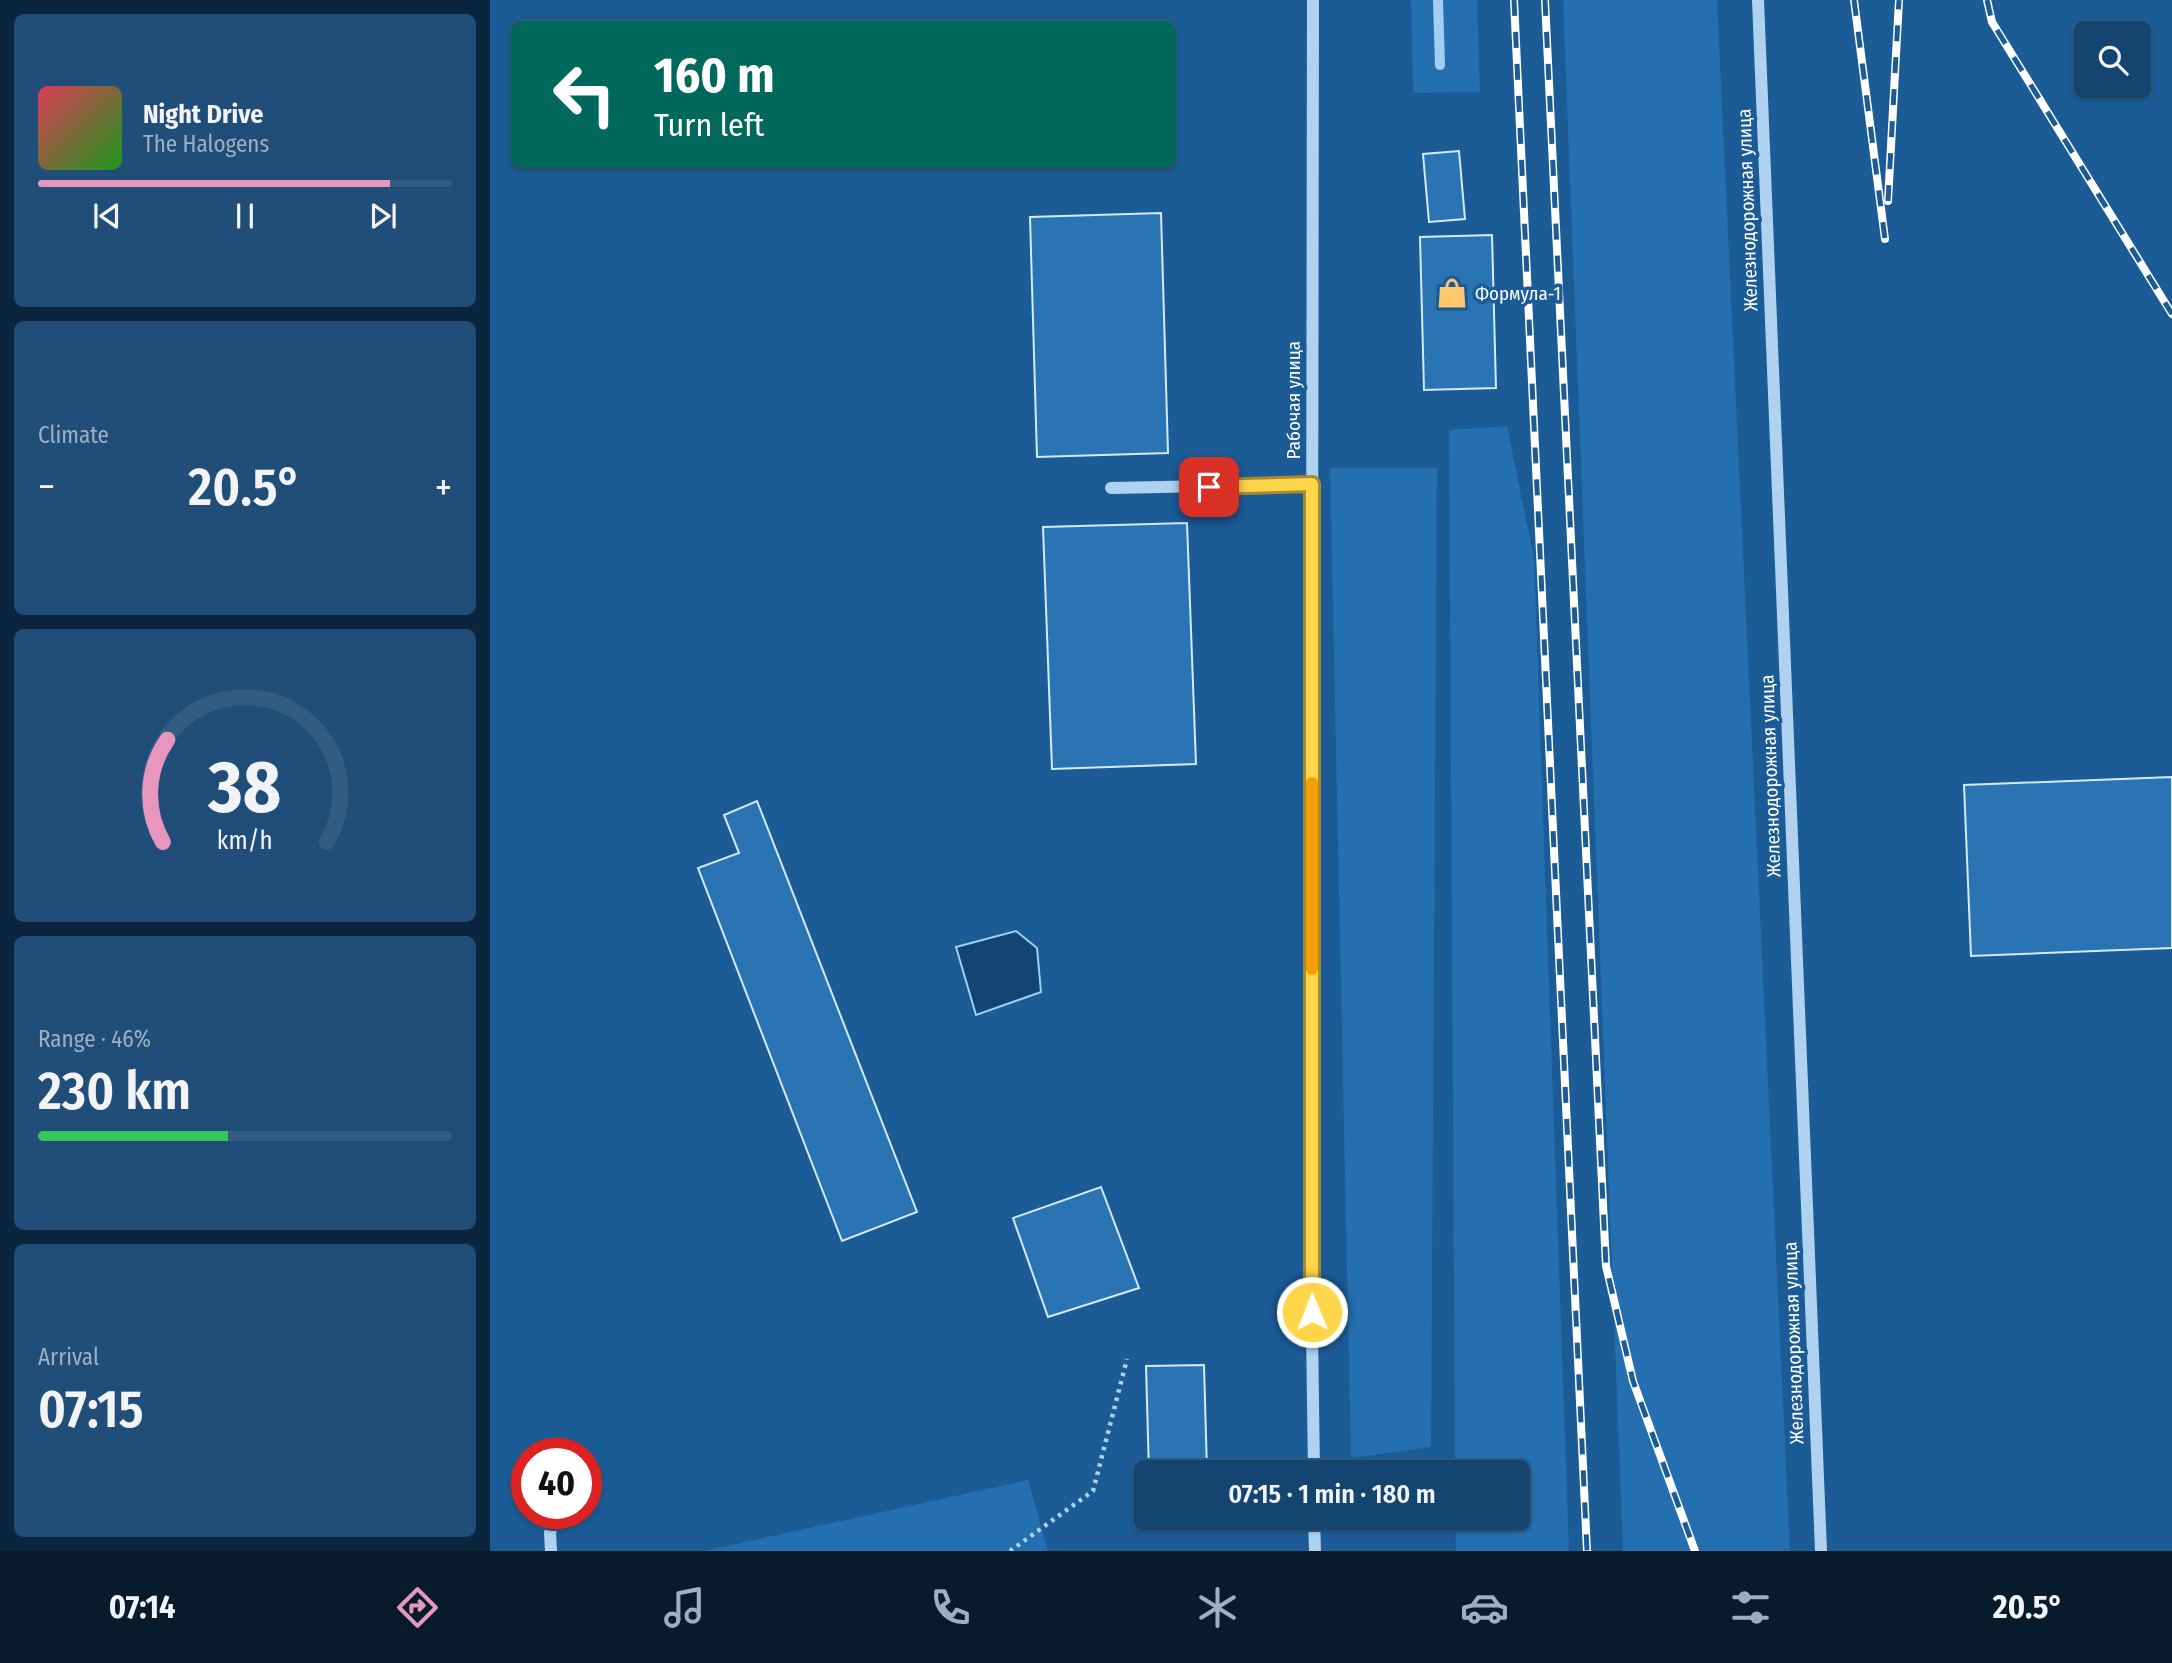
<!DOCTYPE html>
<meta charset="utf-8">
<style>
body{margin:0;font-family:"Fira Sans Condensed",sans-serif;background:#214e78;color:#f1f3f6;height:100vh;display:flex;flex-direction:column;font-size:26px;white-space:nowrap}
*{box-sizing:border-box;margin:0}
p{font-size:23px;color:#9db0c3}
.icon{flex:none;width:38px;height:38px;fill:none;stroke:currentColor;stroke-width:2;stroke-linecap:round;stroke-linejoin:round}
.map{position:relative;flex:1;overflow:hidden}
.details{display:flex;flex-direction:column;gap:14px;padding:14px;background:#0b253e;width:490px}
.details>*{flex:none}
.banner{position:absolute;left:21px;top:21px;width:665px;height:147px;border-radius:10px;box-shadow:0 2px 5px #0004,0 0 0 2px #335c83;background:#00695c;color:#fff;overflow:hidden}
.buttons{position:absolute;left:1584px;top:21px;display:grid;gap:14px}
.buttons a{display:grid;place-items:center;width:77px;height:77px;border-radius:10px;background:#144470;box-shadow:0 2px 5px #0004,0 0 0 2px #335c83;font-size:35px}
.speed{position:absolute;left:21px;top:1438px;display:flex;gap:14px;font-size:35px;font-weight:700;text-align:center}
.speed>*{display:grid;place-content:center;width:91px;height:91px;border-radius:50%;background:#144470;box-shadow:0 2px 5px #0004,0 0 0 2px #335c83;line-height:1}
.speed .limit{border:10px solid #d22;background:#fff;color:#111}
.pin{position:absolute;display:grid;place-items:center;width:60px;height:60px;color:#fff;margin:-30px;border-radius:14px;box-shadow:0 4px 10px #0006}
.me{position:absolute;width:77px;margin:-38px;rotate:359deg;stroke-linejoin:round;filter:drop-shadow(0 0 5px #0008)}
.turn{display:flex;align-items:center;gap:24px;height:147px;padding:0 28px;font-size:32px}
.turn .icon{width:91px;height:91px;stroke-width:2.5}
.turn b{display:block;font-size:49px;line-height:60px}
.big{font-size:52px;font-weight:600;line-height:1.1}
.details .card{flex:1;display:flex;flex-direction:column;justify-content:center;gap:10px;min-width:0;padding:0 24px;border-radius:10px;background:#214e78}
.details .dial{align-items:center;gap:0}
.dial svg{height:182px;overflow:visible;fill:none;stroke:#335c83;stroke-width:7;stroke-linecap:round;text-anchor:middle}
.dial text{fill:#f1f3f6;stroke:none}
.song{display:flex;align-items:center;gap:21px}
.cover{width:84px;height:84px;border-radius:10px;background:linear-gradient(135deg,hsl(350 70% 55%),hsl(120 70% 35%))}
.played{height:7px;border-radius:4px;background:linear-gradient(90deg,#e797bd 85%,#335c83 85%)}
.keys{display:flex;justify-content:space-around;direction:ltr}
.heat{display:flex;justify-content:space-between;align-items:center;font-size:38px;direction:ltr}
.charge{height:10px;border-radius:5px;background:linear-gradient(90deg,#34c759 46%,#335c83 0)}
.trip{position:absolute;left:644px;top:1460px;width:396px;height:70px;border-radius:10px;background:#144470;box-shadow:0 2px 5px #0004,0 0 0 2px #335c83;font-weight:600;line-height:70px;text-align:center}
.menu{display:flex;height:112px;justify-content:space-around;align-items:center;background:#081b2d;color:#9db0c3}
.menu .icon{width:49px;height:49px}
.menu .current{color:#e797bd}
.menu b{font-size:32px;color:#f1f3f6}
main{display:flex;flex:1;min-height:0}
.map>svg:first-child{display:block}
.green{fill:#246faf}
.water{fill:#124574;stroke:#a1cef2;stroke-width:2}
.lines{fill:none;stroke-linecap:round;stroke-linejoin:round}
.stream{stroke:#a1cef2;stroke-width:10}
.building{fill:#2a74b4;stroke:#d5eafb;stroke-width:2}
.path{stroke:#aed2f0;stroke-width:4.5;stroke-dasharray:3.5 5;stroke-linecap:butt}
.minor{stroke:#aed2f0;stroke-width:12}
.rail-casing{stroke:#fff;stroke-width:8}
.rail{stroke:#1b5b96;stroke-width:5;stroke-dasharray:16;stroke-linecap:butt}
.route-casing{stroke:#a68a30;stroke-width:18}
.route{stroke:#ffd54a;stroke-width:12}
.slow{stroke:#f59e0b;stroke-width:12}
.labels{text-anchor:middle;stroke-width:7;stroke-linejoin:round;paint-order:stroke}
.street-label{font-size:19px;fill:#fff;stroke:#1b5b96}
.poi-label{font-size:19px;fill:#fff;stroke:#1b5b96;text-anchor:start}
</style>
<main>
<section class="details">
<div class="card">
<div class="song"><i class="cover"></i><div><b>Night Drive</b><p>The Halogens</p></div></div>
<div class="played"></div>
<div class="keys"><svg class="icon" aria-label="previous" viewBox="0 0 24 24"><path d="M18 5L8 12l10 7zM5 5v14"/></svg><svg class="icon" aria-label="pause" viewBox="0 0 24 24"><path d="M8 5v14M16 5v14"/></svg><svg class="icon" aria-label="next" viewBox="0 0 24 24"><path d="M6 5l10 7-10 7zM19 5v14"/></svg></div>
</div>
<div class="card"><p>Climate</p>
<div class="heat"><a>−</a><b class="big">20.5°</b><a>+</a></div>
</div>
<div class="card dial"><svg viewBox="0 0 100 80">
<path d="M14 69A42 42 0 1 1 86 69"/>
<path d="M14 69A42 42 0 0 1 16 24" stroke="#e797bd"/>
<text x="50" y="56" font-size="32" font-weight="700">38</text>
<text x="50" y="72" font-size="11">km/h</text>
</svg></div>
<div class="card"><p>Range · 46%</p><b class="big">230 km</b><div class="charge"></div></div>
<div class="card"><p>Arrival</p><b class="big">07:15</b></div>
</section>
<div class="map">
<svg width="1682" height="1551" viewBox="0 0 1682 1551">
<rect width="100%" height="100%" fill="#1b5b96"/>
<g class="green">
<path d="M921,0H987L990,92L923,93Z"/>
<path d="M1073,0H1227L1300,1551H1133Z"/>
<path d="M1017,426L1044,558L1079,1551H966L965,1517H1027V1472H965L959,430Z"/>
<path d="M840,468H947L941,1447L861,1458Z"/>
<path d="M538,1480L558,1551H217L219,1550Z"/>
</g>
<path class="water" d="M526,931L547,948L551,992L486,1015L466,947Z"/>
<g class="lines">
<path class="stream" d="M948,0L950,65"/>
</g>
<g class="building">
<path d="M969,151L975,219L939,222L933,154Z"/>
<path d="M671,213L678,453L547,457L540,217Z"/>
<path d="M1002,235L1006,388L934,390L930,237Z"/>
<path d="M697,523L706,764L562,769L553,527Z"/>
<path d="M1682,777V948L1481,956L1474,785Z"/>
<path d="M267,801L427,1212L352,1241L208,868L249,853L234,815Z"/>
<path d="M611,1187L649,1288L558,1317L523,1218Z"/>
<path d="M714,1365L717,1472H659L656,1366Z"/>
</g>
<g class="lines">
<path class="path" d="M520,1551L603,1491L637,1359"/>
<g class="minor">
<path d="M823,0L821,1259L824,1472"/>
<path d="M1268,0L1331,1551"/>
<path d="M621,488L822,484"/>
<path d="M824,1517L825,1551"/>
<path d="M61,1551L60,1533L65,1514"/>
</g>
<g class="rail-casing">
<g id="rail">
<path d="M1024,0L1097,1551"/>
<path d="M1055,0L1116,1266L1143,1381L1205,1551"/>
<path d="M1364,0L1395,239"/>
<path d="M1497,0L1502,22L1682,314"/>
<path d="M1398,201L1409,0"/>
</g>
</g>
<use href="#rail" class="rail"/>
</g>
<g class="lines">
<g class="route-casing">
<path id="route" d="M719,487L822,484V1312"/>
</g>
<use href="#route" class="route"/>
<path class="slow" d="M822,969V783"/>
</g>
<defs>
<g id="shop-bare" transform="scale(2.415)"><path d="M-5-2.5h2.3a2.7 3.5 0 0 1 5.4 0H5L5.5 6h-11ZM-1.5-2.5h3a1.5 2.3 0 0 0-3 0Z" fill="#ffc86d" stroke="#1b5b96" stroke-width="2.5" paint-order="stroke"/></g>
</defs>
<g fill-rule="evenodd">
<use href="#shop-bare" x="962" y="293"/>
</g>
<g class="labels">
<g class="street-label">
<text transform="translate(1257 210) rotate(-92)" y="7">Железнодорожная улица</text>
<text transform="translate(803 400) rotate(-90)" y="7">Рабочая улица</text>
<text transform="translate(1280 776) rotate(-92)" y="7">Железнодорожная улица</text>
<text transform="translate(1303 1343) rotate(-92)" y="7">Железнодорожная улица</text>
</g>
<g class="poi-label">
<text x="985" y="300">Формула-1</text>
</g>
</g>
</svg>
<div class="buttons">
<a><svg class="icon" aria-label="search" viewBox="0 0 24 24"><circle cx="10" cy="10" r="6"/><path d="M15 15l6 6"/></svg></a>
</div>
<div class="speed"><div class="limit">40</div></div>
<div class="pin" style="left:719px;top:487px;background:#d93025"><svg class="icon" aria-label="arrive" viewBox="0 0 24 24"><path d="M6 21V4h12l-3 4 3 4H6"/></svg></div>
<svg class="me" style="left:822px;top:1312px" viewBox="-20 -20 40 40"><circle r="17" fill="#ffd54a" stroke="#fff" stroke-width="3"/><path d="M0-11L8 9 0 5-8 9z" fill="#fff"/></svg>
<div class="trip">07:15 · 1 min · 180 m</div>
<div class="banner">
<div class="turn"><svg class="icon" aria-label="left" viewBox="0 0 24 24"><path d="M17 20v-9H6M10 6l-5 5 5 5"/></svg><div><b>160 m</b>Turn left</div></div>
</div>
</div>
</main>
<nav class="menu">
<b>07:14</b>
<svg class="icon current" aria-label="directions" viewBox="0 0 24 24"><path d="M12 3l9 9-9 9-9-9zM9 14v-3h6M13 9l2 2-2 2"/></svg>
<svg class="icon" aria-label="music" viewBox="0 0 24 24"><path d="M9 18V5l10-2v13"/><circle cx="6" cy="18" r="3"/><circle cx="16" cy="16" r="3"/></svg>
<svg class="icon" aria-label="phone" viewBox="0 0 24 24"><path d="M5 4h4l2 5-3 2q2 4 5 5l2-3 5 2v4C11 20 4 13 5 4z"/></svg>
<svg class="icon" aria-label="climate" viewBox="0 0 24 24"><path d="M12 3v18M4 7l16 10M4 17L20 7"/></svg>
<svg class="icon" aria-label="car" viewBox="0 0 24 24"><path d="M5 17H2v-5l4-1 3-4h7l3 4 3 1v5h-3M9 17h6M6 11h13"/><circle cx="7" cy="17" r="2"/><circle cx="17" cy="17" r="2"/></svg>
<svg class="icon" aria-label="filters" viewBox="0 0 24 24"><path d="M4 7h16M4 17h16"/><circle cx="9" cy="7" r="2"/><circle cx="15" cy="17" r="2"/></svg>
<b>20.5°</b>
</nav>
